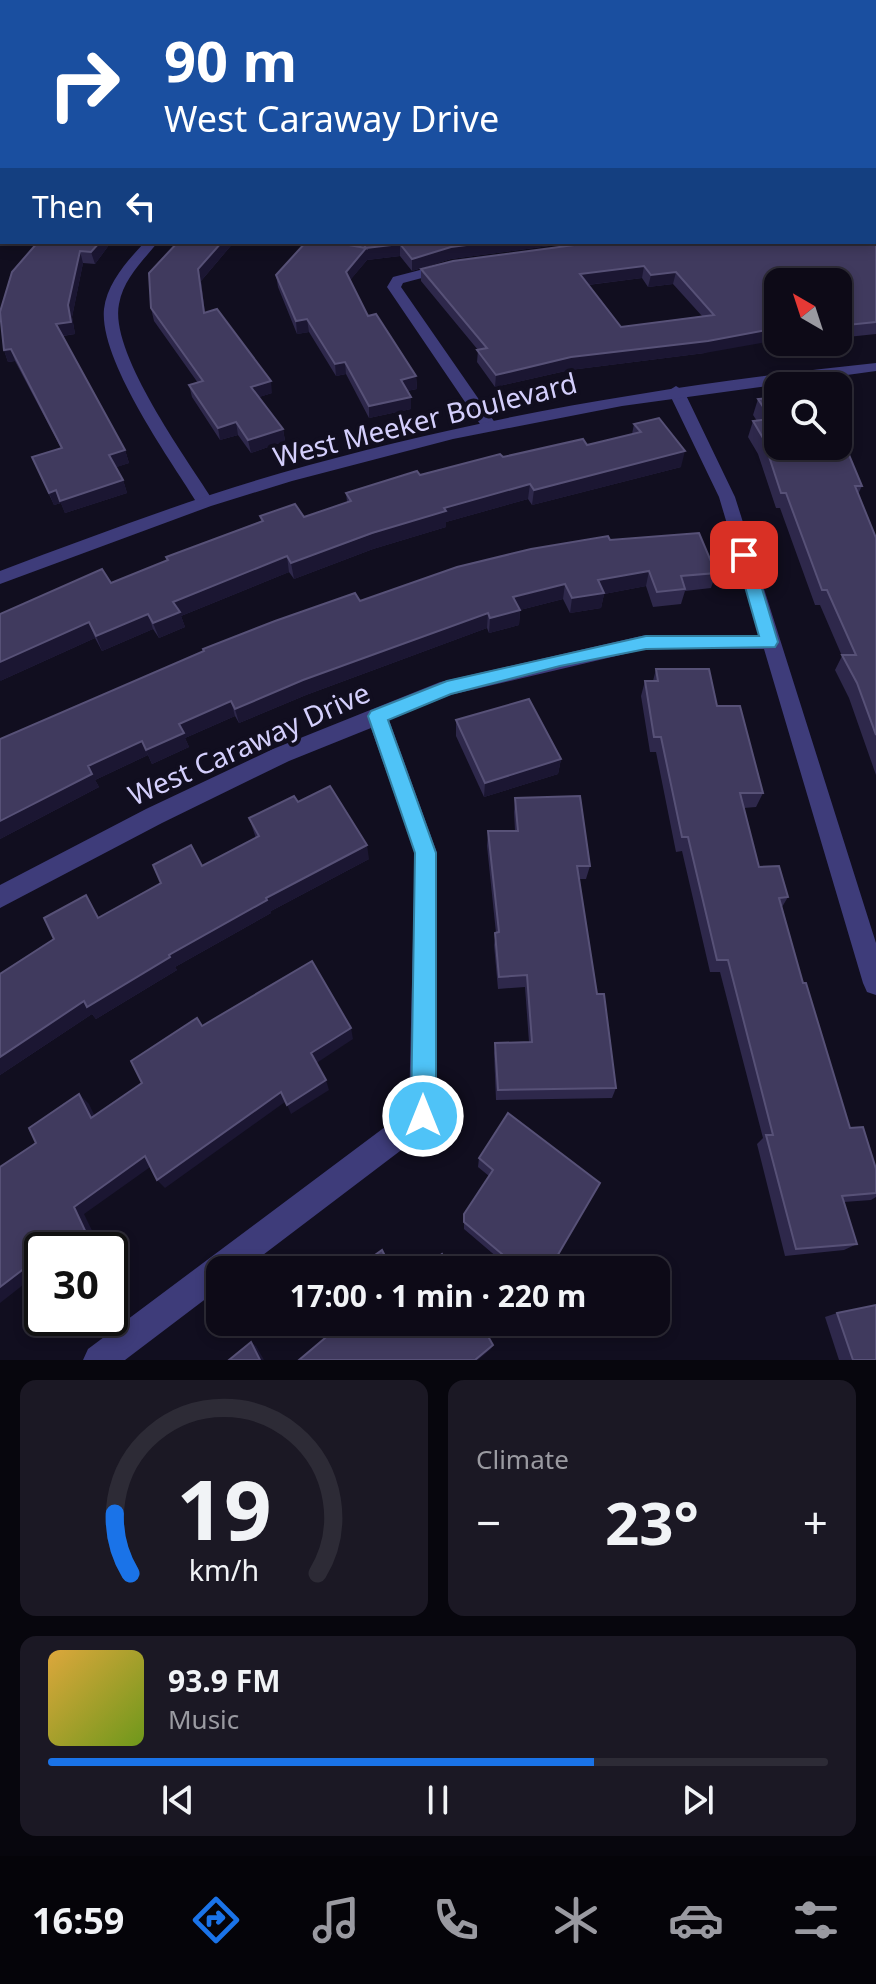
<!DOCTYPE html>
<meta charset="utf-8">
<style>
body{margin:0;font-family:"Noto Sans",sans-serif;background:#1b1824;color:#f1f3f6;height:100vh;display:flex;flex-direction:column;font-size:30px;white-space:nowrap}
*{box-sizing:border-box;margin:0}
p{font-size:26px;color:#9a9aa1}
.icon{flex:none;width:44px;height:44px;fill:none;stroke:currentColor;stroke-width:2;stroke-linecap:round;stroke-linejoin:round}
.map{position:relative;height:1360px;overflow:hidden}
.details{display:flex;flex-direction:column;gap:20px;padding:20px;background:#07060d;flex:1}
.details>*{flex:none}
.guide{position:absolute;left:0px;top:0px;width:876px;height:244px;box-shadow:0 4px 12px #0003,0 0 0 2px #2d2b36;background:#1a4fa0;color:#fff;overflow:hidden}
.needle{width:52px;rotate:321deg}
.controls{position:absolute;left:764px;top:268px;display:grid;gap:16px}
.controls a{display:grid;place-items:center;width:88px;height:88px;border-radius:16px;background:#0d0a17;box-shadow:0 4px 12px #0003,0 0 0 2px #2d2b36;font-size:40px}
.speed{position:absolute;left:24px;top:1232px;display:flex;gap:16px;font-size:40px;font-weight:700;text-align:center}
.speed>*{display:grid;place-content:center;width:104px;height:104px;border-radius:50%;background:#0d0a17;box-shadow:0 4px 12px #0003,0 0 0 2px #2d2b36;line-height:1}
.speed .limit{border:4px solid #111;border-radius:12px;background:#fff;color:#111}
.pin{position:absolute;display:grid;place-items:center;width:68px;height:68px;color:#fff;margin:-34px;border-radius:16px;box-shadow:0 4px 12px #0006}
.me{position:absolute;width:88px;margin:-44px;rotate:0deg;stroke-linejoin:round;filter:drop-shadow(0 0 6px #0008)}
.turn{display:flex;align-items:center;gap:28px;height:168px;padding:0 32px;font-size:36px}
.turn .icon{width:104px;height:104px;stroke-width:2.5}
.turn b{display:block;font-size:56px;line-height:68px}
.then{display:flex;align-items:center;height:76px;padding:0 32px;background:#0003;gap:16px;font-size:30px}
.big{font-size:60px;font-weight:700;line-height:1.1}
.details .widget{flex:1;display:flex;flex-direction:column;justify-content:center;gap:12px;min-width:0;padding:0 28px;border-radius:16px;background:#1b1824}
.details .dial{align-items:center;gap:0}
.dial svg{height:208px;overflow:visible;fill:none;stroke:#2d2b36;stroke-width:7;stroke-linecap:round;text-anchor:middle}
.dial text{fill:#f1f3f6;stroke:none}
.song{display:flex;align-items:center;gap:24px}
.cover{width:96px;height:96px;border-radius:12px;background:linear-gradient(135deg,hsl(40 70% 55%),hsl(80 70% 35%))}
.played{height:8px;border-radius:4px;background:linear-gradient(90deg,#1a73e8 70%,#2d2b36 70%)}
.keys{display:flex;justify-content:space-around;direction:ltr}
.heat{display:flex;justify-content:space-between;align-items:center;font-size:44px;direction:ltr}
.details .tiles{flex:1;display:grid;gap:20px;grid-template-columns:1fr 1fr}
.widget:last-child{grid-column:span 2}
.trip{position:absolute;left:206px;top:1256px;width:464px;height:80px;border-radius:16px;background:#0d0a17;box-shadow:0 4px 12px #0003,0 0 0 2px #2d2b36;font-weight:700;line-height:80px;text-align:center}
.dock{display:flex;height:128px;justify-content:space-around;align-items:center;background:#050409;color:#9a9aa1}
.dock .icon{width:56px;height:56px}
.dock .active{color:#1a73e8}
.dock b{font-size:36px;color:#f1f3f6}
.map>svg:first-child{display:block}
.green{fill:#112827}
.lines{fill:none;stroke-linecap:round;stroke-linejoin:round}
.minor{fill:#3e3c7a;fill-rule:evenodd}
.tertiary{fill:#3e3c7a;fill-rule:evenodd}
.wall{fill:#2e284b;fill-rule:evenodd}
.shaded-wall{fill:#1b1632}
.building{fill:#403a5e;stroke:#575177;stroke-width:2;fill-rule:evenodd}
.route{fill:#4fc3f7;stroke:#337fa1;stroke-width:2}
.labels{text-anchor:middle;stroke-width:8;stroke-linejoin:round;paint-order:stroke}
.street-label{font-size:28px;fill:#d4cffc;stroke:#110e1f}
</style>
<div class="map">
<svg width="876" height="1360" viewBox="0 0 876 1360">
<rect width="100%" height="100%" fill="#110e1f"/>
<path class="green" d="M353,0H876V84L874,2H333Z"/>
<g class="lines">
<g class="minor">
<path d="M145,242H158C142,262 124,278 119,304C109,353 187,459 214,502L205,508L199,506C171,461 99,361 104,309C107,283 128,260 145,242Z"/>
<path d="M447,263L454,267L452,270L403,283L401,287L498,427L496,430H484L387,287L393,277Z"/>
<path d="M676,386L684,391L735,497L876,943V995L867,992L863,983L764,649H646L450,695L389,720L437,853V1116L433,1126L243,1270H220V1288L125,1360H83L88,1349L409,1109L415,853L371,728L289,761L162,823L0,908V885L146,809L273,749L440,682L646,635H760L719,497L668,391Z"/>
</g>
<path class="tertiary" d="M876,363V371L622,406L453,439L292,481L211,506L0,584V571C93,536 185,501 281,473C475,417 675,384 876,363Z"/>
</g>
<g class="wall">
<path d="M876,79V334L838,338V282L705,353L570,370L495,387L477,362L478,350L421,281V269L874,242ZM642,278L648,287L673,284L702,316L621,327L588,285Z"/>
<path d="M38,242H114L109,245L95,264L83,263L72,317L75,334L63,336L125,450L129,463L116,467L123,480L127,493L65,513L61,503L54,505L32,457L61,448L15,361L8,362L4,350Z"/>
<path d="M178,242H234L201,281L205,313L272,393L259,397L283,429L285,441L251,453L238,435L220,440L192,397L189,385L198,383L154,321L151,308Z"/>
<path d="M357,242H579L451,259L412,271L400,256L367,260L350,280L368,316L416,376L417,389L407,391L411,397V409L369,418L346,374L336,376L309,332L297,334L278,287L276,275L360,247Z"/>
<path d="M758,399L862,486L858,494L876,538V775L849,698L835,670L842,656L820,605H815L780,508H776L758,454L748,437L753,421H757L753,415Z"/>
<path d="M634,424L681,467L532,505L528,499L446,522V527L373,549L294,579L289,572L181,616L185,627L159,638L153,629L102,651L95,638L0,681L111,583L167,561L166,557L261,521L260,516L304,517L347,502L346,493L420,475L503,457L587,445L632,434Z"/>
<path d="M610,540L716,573L711,588L685,591L681,604L653,607L646,586L604,594L601,608L570,613L563,599L520,610L519,625L489,633L487,628L306,695L239,723L235,716L185,738L189,747L152,764L148,755L95,780L99,787L0,839V739L360,601Z"/>
<path d="M656,669L717,706L763,793L756,807L744,808L759,867L788,897L782,907L803,983L850,1128L876,1169V1197L871,1200L844,1202L857,1244L844,1250L785,1256L757,1144L763,1138L720,972H710L682,851L676,852L656,752H650L641,696L645,681H653Z"/>
<path d="M456,720L561,759L558,774L484,797L456,736Z"/>
<path d="M515,798L590,866L586,879H579L597,994L616,1088L612,1098L496,1100L494,1053L495,1043L529,1042L525,987L498,989L494,945L496,933L487,846L488,831H515L514,812Z"/>
<path d="M298,802L369,859L271,911V913L175,967L177,970L96,1019L92,1014L0,1075V974L54,939L94,909L99,918L202,866L256,838L249,818Z"/>
<path d="M508,1113L549,1270H512L464,1229V1214L489,1176L478,1167L479,1158Z"/>
<path d="M837,1313L876,1360H839L825,1317Z"/>
</g>
<g class="shaded-wall">
<path d="M213,0H289L271,2H195Z"/>
<path d="M100,242H114L109,245L95,264L91,252Z"/>
<path d="M222,242H234L201,281L206,325L198,269Z"/>
<path d="M490,242H579L451,259L412,271V259L451,247Z"/>
<path d="M400,244V256L367,260L347,284L346,272L366,248Z"/>
<path d="M80,251L83,263L72,317L75,334L60,336L56,324Z"/>
<path d="M644,266L642,278L578,286L580,274Z"/>
<path d="M676,272L673,284L648,287L651,275Z"/>
<path d="M307,319L309,332L297,334L296,321Z"/>
<path d="M778,328V340L705,353L570,370L495,387L496,375L571,357Z"/>
<path d="M11,349L15,361L8,362L4,350Z"/>
<path d="M345,362L346,374L336,376L335,364Z"/>
<path d="M416,376L417,389L401,392V380Z"/>
<path d="M271,381L272,393L253,399L251,387Z"/>
<path d="M411,397V409L369,418V406Z"/>
<path d="M236,422L238,435L220,440L218,428Z"/>
<path d="M283,429L285,441L251,453L248,440Z"/>
<path d="M125,450L129,463L114,468L109,455Z"/>
<path d="M685,451L681,467L532,505L534,490Z"/>
<path d="M123,480L127,493L65,513L60,501Z"/>
<path d="M530,484L528,499L446,522V527L373,549L294,579L291,563L444,508Z"/>
<path d="M56,490L61,503L54,505L49,493Z"/>
<path d="M287,556L289,572L181,616L185,627L159,638L153,623L173,602Z"/>
<path d="M649,571L646,586L604,594L601,608L570,613L572,598L598,580Z"/>
<path d="M565,584L563,599L512,612L513,597Z"/>
<path d="M520,610L519,625L489,633L490,618Z"/>
<path d="M488,613L487,628L306,695L239,723L235,709L303,680Z"/>
<path d="M148,614L153,629L102,651L96,636Z"/>
<path d="M89,622L95,638L0,681V662Z"/>
<path d="M231,701L235,716L185,738L189,747L152,764L146,750L179,724Z"/>
<path d="M142,741L148,755L95,780L99,787L0,839V821L88,766Z"/>
<path d="M561,759L558,774L484,797L485,783Z"/>
<path d="M367,845L369,859L271,911V913L175,967L177,970L96,1019L92,1014L0,1075V1057L84,1001L169,955L266,898Z"/>
<path d="M351,1028L353,1039L315,1064L311,1053Z"/>
<path d="M326,1080L329,1090L291,1114L287,1105Z"/>
<path d="M281,1092L285,1102L165,1188L157,1180Z"/>
<path d="M79,1094L89,1104L100,1127L91,1118Z"/>
<path d="M145,1156L153,1165L84,1214L98,1243L89,1250H70L74,1207Z"/>
<path d="M38,1258L42,1270L0,1303V1287Z"/>
<path d="M251,1342L256,1346L264,1360H260Z"/>
<path d="M493,1345L491,1349L478,1360H475Z"/>
</g>
<g class="building">
<path d="M0,0H213L195,2H2V44H0V22H1V12H0Z"/>
<path d="M874,79H876V322L838,326V282H778V328L708,341L571,357L496,375L477,350L487,348L421,269L453,261L597,242H874ZM644,266L651,275L676,272L714,315L621,327L580,274Z"/>
<path d="M38,242H100L91,252L80,251L68,305L71,322L56,324L125,450L109,455L123,480L60,501L56,490L49,493L32,457L62,448L11,349L4,350L0,312L12,272Z"/>
<path d="M178,242H222L198,269L204,313L217,309L271,381L251,387L283,429L248,440L236,422L218,428L189,385L203,381L151,308L149,273Z"/>
<path d="M306,242H332L366,248L362,242H490L451,247L412,259L400,244L366,248L346,272L368,316L376,314L416,376L401,380L411,397L369,406L345,362L335,364L307,319L296,321L276,275Z"/>
<path d="M778,397V446H838L840,450H847L862,486H855L876,538V735L857,683L842,655H856L827,590H822L786,493H781L763,438L753,421L771,419L758,399Z"/>
<path d="M659,418L685,451L534,490L530,484L444,508L446,511L372,533L291,563L287,556L173,602L180,612L153,623L148,614L96,636L89,622L0,662V614L102,569L111,583L168,560L166,557L263,521L260,516L295,504L304,517L351,501L346,493L417,471L420,475L500,454L503,457L583,439L587,445L641,432L634,424Z"/>
<path d="M699,533L716,573L681,576L685,589L657,592L649,571L598,580L604,593L572,598L565,584L513,597L520,610L490,618L488,613L303,680L235,709L231,701L179,724L184,733L146,750L142,741L88,766L92,774L0,821V739L204,651L203,649L275,621L355,593L360,601L457,567L531,549L608,536L610,540Z"/>
<path d="M656,669H709L717,706H740L763,793H740L759,867L779,866L788,897L779,898L803,983H806L850,1128L863,1127L876,1169V1193L842,1196L857,1244L796,1249L766,1135H773L728,960H717L688,837H682L661,737H654L645,681H658Z"/>
<path d="M529,699L561,759L485,783L456,720Z"/>
<path d="M330,786L367,845L266,898L267,900L169,955L170,957L87,1007L84,1001L0,1057V974L54,939L44,918L86,895L98,918L161,883L153,865L191,845L202,866L259,836L249,818L294,796L298,802Z"/>
<path d="M580,796L590,866H577L597,994H604L616,1088L498,1090L495,1043L532,1042L527,975L499,977L495,933L499,932L488,831H518L515,798Z"/>
<path d="M312,961L351,1028L311,1053L326,1080L287,1105L281,1092L157,1180L145,1156L74,1207L88,1237L70,1250H42V1269L38,1258L0,1287V1167L36,1143L29,1128L79,1094L91,1118L142,1083L131,1061L197,1018L202,1026Z"/>
<path d="M508,1113L600,1183L549,1270H521L464,1222V1214L493,1170L479,1158Z"/>
<path d="M382,1250L392,1270H354Z"/>
<path d="M442,1254L451,1270H421Z"/>
<path d="M876,1305V1360H853L837,1313Z"/>
<path d="M344,1322H480L493,1345L475,1360H299Z"/>
<path d="M251,1342L260,1360H229Z"/>
</g>
<path class="route" d="M744,550L752,555L778,642L775,647L646,649L560,666L451,694L388,720L436,853V1116L432,1125L423,1128L415,1125L411,1116L415,853L368,716L371,711L447,681L646,636H759L736,555Z"/>
<g class="labels">
<g class="street-label">
<text transform="translate(425 420) rotate(-14)" y="10">West Meeker Boulevard</text>
<text transform="translate(249 744) rotate(-24)" y="10">West Caraway Drive</text>
</g>
</g>
</svg>
<div class="controls">
<a><svg class="needle" viewBox="-14 -14 28 28"><path d="M0-13l5 13h-10z" fill="#e53935"/><path d="M0 13l5-13h-10z" fill="#9a9aa1"/></svg></a>
<a><svg class="icon" aria-label="search" viewBox="0 0 24 24"><circle cx="10" cy="10" r="6"/><path d="M15 15l6 6"/></svg></a>
</div>
<div class="speed"><div class="limit">30</div></div>
<div class="pin" style="left:744px;top:555px;background:#d93025"><svg class="icon" aria-label="arrive" viewBox="0 0 24 24"><path d="M6 21V4h12l-3 4 3 4H6"/></svg></div>
<svg class="me" style="left:423px;top:1116px" viewBox="-20 -20 40 40"><circle r="17" fill="#4fc3f7" stroke="#fff" stroke-width="3"/><path d="M0-11L8 9 0 5-8 9z" fill="#fff"/></svg>
<div class="trip">17:00 · 1 min · 220 m</div>
<div class="guide">
<div class="turn"><svg class="icon" aria-label="right" viewBox="0 0 24 24"><path d="M7 20v-9h11M14 6l5 5-5 5"/></svg><div><b>90 m</b>West Caraway Drive</div></div>
<div class="then">Then<svg class="icon" aria-label="left" viewBox="0 0 24 24"><path d="M17 20v-9H6M10 6l-5 5 5 5"/></svg></div>
</div>
</div>
<section class="details">
<div class="tiles">
<div class="widget dial"><svg viewBox="0 0 100 80">
<path d="M14 69A42 42 0 1 1 86 69"/>
<path d="M14 69A42 42 0 0 1 8 46" stroke="#1a73e8"/>
<text x="50" y="56" font-size="32" font-weight="700">19</text>
<text x="50" y="72" font-size="11">km/h</text>
</svg></div>
<div class="widget"><p>Climate</p>
<div class="heat"><a>−</a><b class="big">23°</b><a>+</a></div>
</div>
<div class="widget">
<div class="song"><i class="cover"></i><div><b>93.9 FM</b><p>Music</p></div></div>
<div class="played"></div>
<div class="keys"><svg class="icon" aria-label="previous" viewBox="0 0 24 24"><path d="M18 5L8 12l10 7zM5 5v14"/></svg><svg class="icon" aria-label="pause" viewBox="0 0 24 24"><path d="M8 5v14M16 5v14"/></svg><svg class="icon" aria-label="next" viewBox="0 0 24 24"><path d="M6 5l10 7-10 7zM19 5v14"/></svg></div>
</div>
</div>
</section>
<nav class="dock">
<b>16:59</b>
<svg class="icon active" aria-label="directions" viewBox="0 0 24 24"><path d="M12 3l9 9-9 9-9-9zM9 14v-3h6M13 9l2 2-2 2"/></svg>
<svg class="icon" aria-label="music" viewBox="0 0 24 24"><path d="M9 18V5l10-2v13"/><circle cx="6" cy="18" r="3"/><circle cx="16" cy="16" r="3"/></svg>
<svg class="icon" aria-label="phone" viewBox="0 0 24 24"><path d="M5 4h4l2 5-3 2q2 4 5 5l2-3 5 2v4C11 20 4 13 5 4z"/></svg>
<svg class="icon" aria-label="climate" viewBox="0 0 24 24"><path d="M12 3v18M4 7l16 10M4 17L20 7"/></svg>
<svg class="icon" aria-label="car" viewBox="0 0 24 24"><path d="M5 17H2v-5l4-1 3-4h7l3 4 3 1v5h-3M9 17h6M6 11h13"/><circle cx="7" cy="17" r="2"/><circle cx="17" cy="17" r="2"/></svg>
<svg class="icon" aria-label="filters" viewBox="0 0 24 24"><path d="M4 7h16M4 17h16"/><circle cx="9" cy="7" r="2"/><circle cx="15" cy="17" r="2"/></svg>
</nav>
